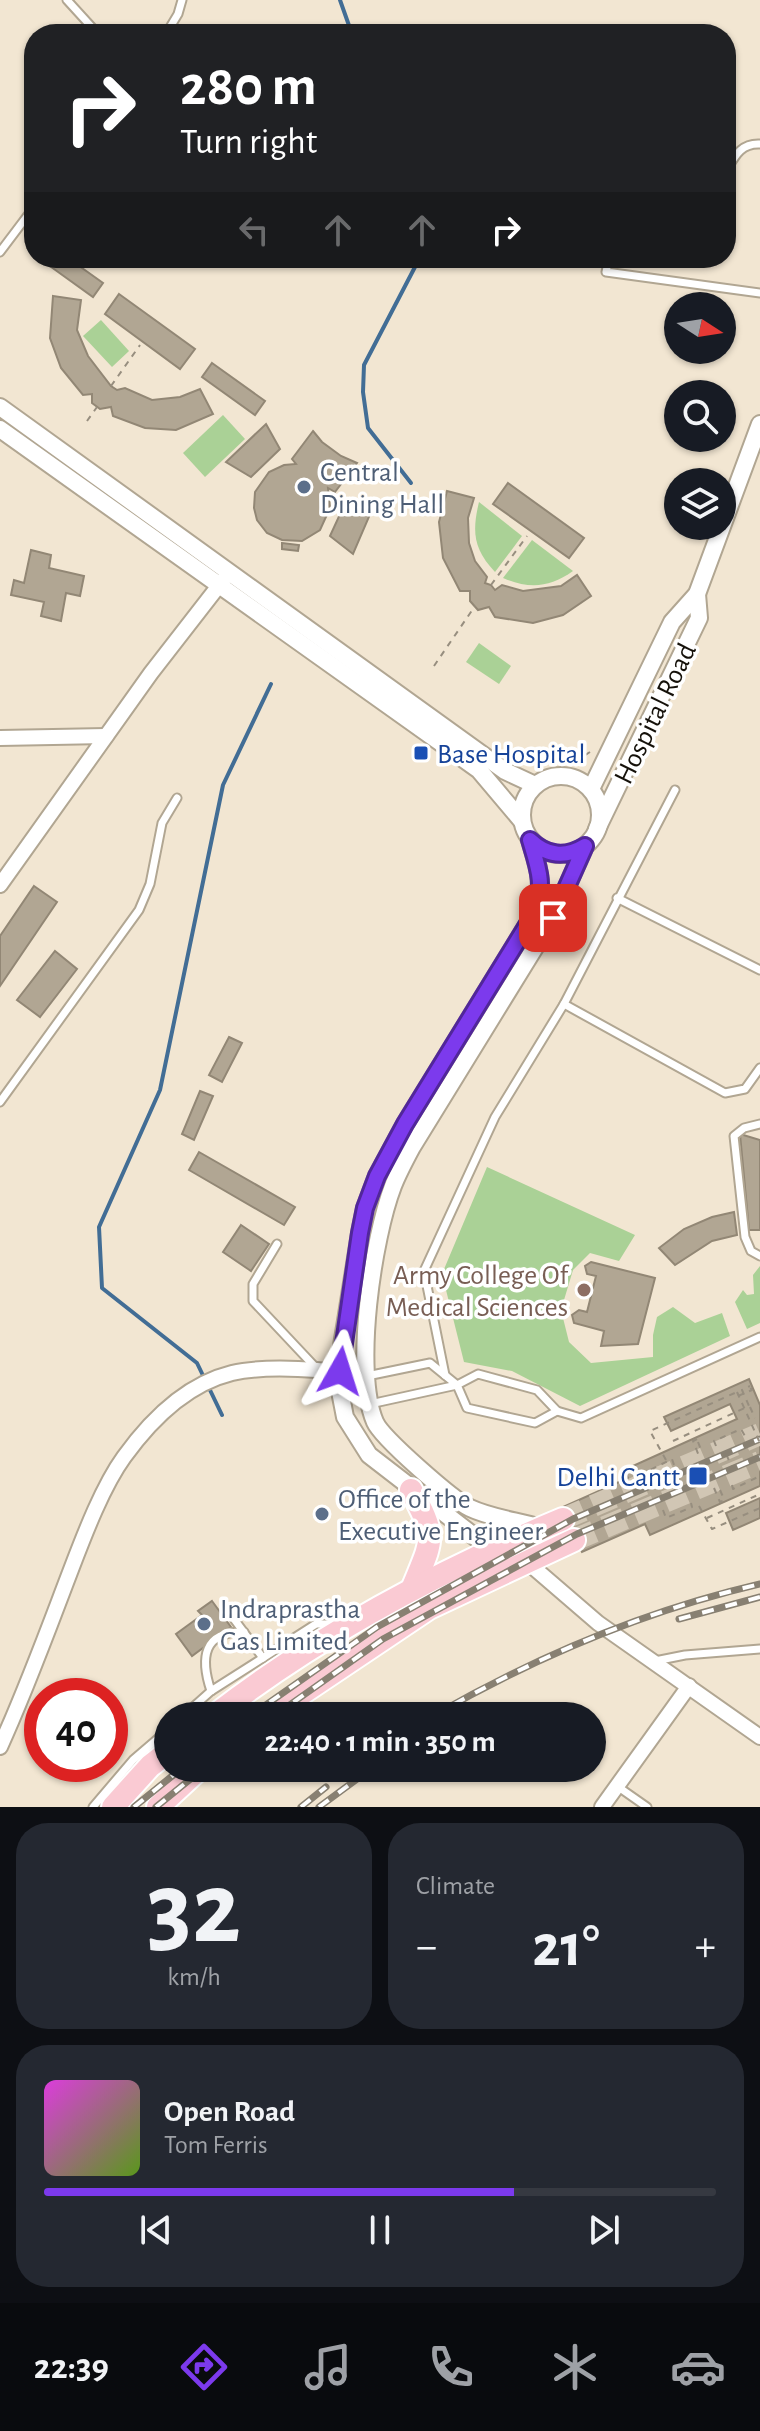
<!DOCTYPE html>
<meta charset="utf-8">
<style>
body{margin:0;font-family:"Alegreya Sans",sans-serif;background:#242831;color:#f1f3f6;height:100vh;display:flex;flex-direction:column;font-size:30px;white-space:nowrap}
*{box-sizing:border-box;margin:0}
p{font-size:26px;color:#9ea1a6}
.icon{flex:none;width:44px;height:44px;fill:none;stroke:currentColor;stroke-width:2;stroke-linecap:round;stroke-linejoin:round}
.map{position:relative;height:1807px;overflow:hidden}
.details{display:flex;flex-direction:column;gap:16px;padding:16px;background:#0d0f14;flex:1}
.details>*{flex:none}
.hud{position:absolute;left:24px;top:24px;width:712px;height:244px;border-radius:32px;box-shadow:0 2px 6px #0004;background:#202124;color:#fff;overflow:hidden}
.needle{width:52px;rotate:102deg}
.controls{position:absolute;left:664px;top:292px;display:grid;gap:16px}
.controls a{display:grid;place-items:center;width:72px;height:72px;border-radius:50%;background:#171b24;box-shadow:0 2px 6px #0004;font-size:40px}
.speed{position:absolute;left:24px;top:1678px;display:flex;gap:16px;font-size:40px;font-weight:700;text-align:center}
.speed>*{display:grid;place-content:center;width:104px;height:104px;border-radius:50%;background:#171b24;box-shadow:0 2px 6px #0004;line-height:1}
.speed .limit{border:12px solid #d22;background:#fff;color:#111}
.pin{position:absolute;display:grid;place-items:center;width:68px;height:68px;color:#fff;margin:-34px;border-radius:16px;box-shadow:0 4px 12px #0006}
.me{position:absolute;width:88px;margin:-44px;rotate:6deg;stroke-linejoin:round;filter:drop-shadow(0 0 6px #0008)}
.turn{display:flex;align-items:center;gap:28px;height:168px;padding:0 24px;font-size:36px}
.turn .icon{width:104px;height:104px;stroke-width:2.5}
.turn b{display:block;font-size:56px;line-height:68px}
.lanes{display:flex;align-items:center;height:76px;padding:0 24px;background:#0003;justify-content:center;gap:40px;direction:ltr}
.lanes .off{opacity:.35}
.big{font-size:60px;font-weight:600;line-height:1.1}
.details .tile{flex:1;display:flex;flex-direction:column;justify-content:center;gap:12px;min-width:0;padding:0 28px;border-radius:32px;background:#242831}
.details .dial{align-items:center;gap:0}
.dial b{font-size:104px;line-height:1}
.song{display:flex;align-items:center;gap:24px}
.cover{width:96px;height:96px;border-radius:12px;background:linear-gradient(135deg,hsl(300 70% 55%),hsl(90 70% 35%))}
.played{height:8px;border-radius:4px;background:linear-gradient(90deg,#7c3aed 70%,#363941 70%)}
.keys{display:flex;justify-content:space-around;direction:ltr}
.heat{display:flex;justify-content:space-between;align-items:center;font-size:44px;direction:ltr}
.details .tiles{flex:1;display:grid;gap:16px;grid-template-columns:1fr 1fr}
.tile:last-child{grid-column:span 2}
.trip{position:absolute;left:154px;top:1702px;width:452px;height:80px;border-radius:40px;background:#171b24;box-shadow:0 2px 6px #0004;font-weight:600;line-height:80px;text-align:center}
.menu{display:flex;height:128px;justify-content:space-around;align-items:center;background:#090b0e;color:#9ea1a6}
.menu .icon{width:56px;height:56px}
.menu .current{color:#7c3aed}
.menu b{font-size:36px;color:#f1f3f6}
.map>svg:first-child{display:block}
.green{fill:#aad196}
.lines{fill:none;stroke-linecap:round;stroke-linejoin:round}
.stream{stroke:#426d95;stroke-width:4}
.building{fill:#b1a693;stroke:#928775;stroke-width:2}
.primary-tunnel{stroke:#d1c6b4;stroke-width:22;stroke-dasharray:22 11;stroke-linecap:butt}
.service-casing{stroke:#b1a692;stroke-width:11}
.minor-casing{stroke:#b1a692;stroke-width:18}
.tertiary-casing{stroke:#b1a692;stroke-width:20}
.primary-casing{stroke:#fff;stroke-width:26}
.path{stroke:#978e7f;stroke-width:2;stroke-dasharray:6 6;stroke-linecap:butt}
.service{stroke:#fff;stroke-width:7}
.minor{stroke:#fff;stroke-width:14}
.tertiary{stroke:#fff;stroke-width:16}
.primary{stroke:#facad3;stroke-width:22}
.rail-casing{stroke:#888072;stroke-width:7}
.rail{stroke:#fff;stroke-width:4;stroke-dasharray:12;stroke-linecap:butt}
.path-bridge{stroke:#978e7f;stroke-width:2;stroke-dasharray:6 6;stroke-linecap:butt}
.route-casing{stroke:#51269a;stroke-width:20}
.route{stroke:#7c3aed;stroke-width:14}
.service-dot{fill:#5c6f8a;stroke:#fff;stroke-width:3}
.transit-dot{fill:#1a4fb4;stroke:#fff;stroke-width:3}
.education-dot{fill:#8d6e63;stroke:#fff;stroke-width:3}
.labels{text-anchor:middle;stroke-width:7;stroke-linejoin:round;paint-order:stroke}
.service-label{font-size:28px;fill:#4e5e75;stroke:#fff;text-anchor:start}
.street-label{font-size:28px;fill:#15110a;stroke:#fff}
.transit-label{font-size:28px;fill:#164399;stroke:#fff;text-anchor:start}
.education-label{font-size:28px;fill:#785e54;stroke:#fff;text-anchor:end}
</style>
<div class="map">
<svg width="760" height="1807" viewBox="0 0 760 1807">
<rect width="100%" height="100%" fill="#f2e6d2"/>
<g class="green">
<path d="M101,320L129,351L112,367L83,336Z"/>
<path d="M223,415L245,439L205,477L183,453Z"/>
<path d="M479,502L522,536L495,572C473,549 472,531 479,502Z"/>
<path d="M532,540L573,571C549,588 529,589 503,578Z"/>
<path d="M479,643L511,666L499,684L466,662Z"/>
<path d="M487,1167L635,1235L619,1261L590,1253L573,1270L561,1310L569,1342L591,1363L653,1357V1335L657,1317L673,1307L695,1323L722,1313L730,1336L580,1406L512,1371L464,1362L442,1274Z"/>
<path d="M760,1266V1323L747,1329L735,1302L743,1290L747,1295L754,1294L753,1275Z"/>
</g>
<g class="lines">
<g class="stream">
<path d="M340,0L352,34"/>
<path d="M411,483L368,428L363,392L364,365L416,265L415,258"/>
<path d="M222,1415L197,1363L102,1288L99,1227L160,1090L223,785L271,684"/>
</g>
</g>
<g class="building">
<path d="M68,258L103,283L93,297L40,259Z"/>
<path d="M119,294L195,349L180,369L105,314Z"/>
<path d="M53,296L81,300L77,330L88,356L111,386L117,390L125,388L152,400L180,397L200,389L213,414L176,430L145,428L113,416L111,407L100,409L92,403V394L83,395L61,368L50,338Z"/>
<path d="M212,363L265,401L255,415L202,377Z"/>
<path d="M266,424L280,449L251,477L226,462Z"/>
<path d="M313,431L322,442L341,456L357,463L335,492L328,488L330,508L320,530L302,541L282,540L267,533L257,520L254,508L255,492L269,472L284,465L296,464L292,459Z"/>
<path d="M508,483L584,538L569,558L493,504Z"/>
<path d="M447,491L474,498L468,518L469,543L475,561L487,577L485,583L491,585L495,590L502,585L523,591L561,586L577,575L591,596L563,615L533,623L495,617L489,607L478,610L470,601V591H460L443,558L439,522Z"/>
<path d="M347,499L374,505L353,554L330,536Z"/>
<path d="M282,543L299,545L298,551L282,549Z"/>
<path d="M31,550L51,555L49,568L84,576L80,596L66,593L61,621L41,616L44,602L11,595L14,580L24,583Z"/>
<path d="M34,886L57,902L0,986V936Z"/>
<path d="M55,951L77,969L40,1017L17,1000Z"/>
<path d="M229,1037L242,1043L222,1082L209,1075Z"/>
<path d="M200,1091L213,1096L194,1140L182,1134Z"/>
<path d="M740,1134L760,1140V1230H749Z"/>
<path d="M199,1152L295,1207L284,1225L189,1170Z"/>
<path d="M734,1212L737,1235L712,1241L675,1265L659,1248L684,1229L712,1217Z"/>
<path d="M241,1225L269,1244L251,1271L223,1252Z"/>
<path d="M591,1262L655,1278L638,1344L601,1346L604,1331L574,1323L572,1315L579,1310L587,1312L596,1276L587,1274L585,1266Z"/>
<path d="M749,1379L760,1405V1486L650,1535L645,1524L582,1552L563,1507L628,1478L624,1470L737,1419L730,1404L671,1431L664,1417Z"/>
<path d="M760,1498V1518L733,1530L726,1513Z"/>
<path d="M212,1601L231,1627L192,1656L176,1634L202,1615L198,1611Z"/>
</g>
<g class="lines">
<g class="primary-tunnel">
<path d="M563,1519L760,1434"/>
<path d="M574,1540L760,1462"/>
</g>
<g class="service-casing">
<g id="service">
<path d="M67,0L98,34"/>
<path d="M166,34L178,14L182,0"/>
<path d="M726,171C735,156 741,143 760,144"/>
<path d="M0,252L34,207"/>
<path d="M609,258L606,272L760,293"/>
<path d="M617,898L760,970"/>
<path d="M564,1004L725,1093L745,1089L760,1068"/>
<path d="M0,1102L139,910L150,884L162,823L177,798"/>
<path d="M760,1124L744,1128L734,1136L745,1237L751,1251L760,1256"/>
<path d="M277,1244L253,1284V1301L317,1369"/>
<path d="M445,1375L424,1271L495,1117L564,1004L675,790"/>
<path d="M367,1376L430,1363L457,1385L478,1374L537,1390L557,1411"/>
<path d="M370,1404L457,1385L467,1408L535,1423L557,1411L581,1418L760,1337"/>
<path d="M228,1611L263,1658"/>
<path d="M655,1661L685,1655L760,1649"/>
<path d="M211,1691C200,1658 203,1631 244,1632"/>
<path d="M183,1716L211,1691L316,1624H336"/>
<path d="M617,1786L647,1807"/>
<path d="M93,1807L133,1760L168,1730"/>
</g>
</g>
<g class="minor-casing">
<g id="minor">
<path d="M0,738L106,736"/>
<path d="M0,885L151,673L224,579"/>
<path d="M526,1561L598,1623L760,1737"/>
<path d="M0,1747C27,1688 49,1627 72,1567C85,1533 103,1486 124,1457C150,1421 187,1384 232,1373C266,1365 330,1369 365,1377"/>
<path d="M602,1807L689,1686"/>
</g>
</g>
<g class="tertiary-casing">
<g id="tertiary">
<path d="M0,407L505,771L535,785"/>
<path d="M0,429L479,770L522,821"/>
<circle cx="561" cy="815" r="39"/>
<path d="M591,789L672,622L697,594L760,424"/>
<path d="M597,829L699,618L697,594"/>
<path d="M541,1528C518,1521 491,1518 470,1508C453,1500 382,1438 375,1422C353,1370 373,1238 393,1186C398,1173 405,1160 412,1147L553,918L585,846"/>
<path d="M492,1550L369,1455L345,1417L339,1386L340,1358L360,1233L365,1208L377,1176L405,1124L534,914C545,884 539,870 530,840"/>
</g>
</g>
<g class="primary-casing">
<g id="primary">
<path d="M411,1490C437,1538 433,1538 413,1587"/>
<path d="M214,1716C321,1633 438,1571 563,1519"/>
<path d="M268,1716L429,1608L574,1540"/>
<path d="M113,1807L150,1766L168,1752"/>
<path d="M158,1807L200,1768"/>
</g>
</g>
<g class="path">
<path d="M111,386L140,345"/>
<path d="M87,421L97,407"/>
<path d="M491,585L527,536"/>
<path d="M434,666L475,606"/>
<path d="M527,763L577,760L590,752"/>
<path d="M738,1396L752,1390L750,1387"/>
<path d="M750,1407L755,1418"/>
<path d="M697,1439L693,1441L699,1456"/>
<path d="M758,1439L726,1454L733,1469L760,1457"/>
<path d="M673,1441L749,1406L742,1390L750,1386"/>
<path d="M698,1442L702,1452"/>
<path d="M716,1446L714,1441L741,1429L745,1436"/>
<path d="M666,1460L650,1431L737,1392"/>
<path d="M649,1478L646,1472L672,1459L674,1465"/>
<path d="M732,1485L733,1489L760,1476"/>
<path d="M714,1488L720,1502L725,1500"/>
<path d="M720,1490L724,1499"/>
<path d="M699,1506L712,1529L760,1508"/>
<path d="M663,1510L666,1518L692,1507L691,1503"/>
<path d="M707,1518L760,1494"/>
</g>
<use href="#service" class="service"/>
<use href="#minor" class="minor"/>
<use href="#tertiary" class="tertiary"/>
<use href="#primary" class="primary"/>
<g class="rail-casing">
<g id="rail">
<path d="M679,1619L760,1597"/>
<path d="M250,1716L377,1627L573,1519L760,1439"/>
<path d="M274,1716L383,1639L577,1534L760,1457"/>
<path d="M433,1716C536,1657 644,1611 760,1584"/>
<path d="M134,1807L182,1768"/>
<path d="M156,1807L204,1768"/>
<path d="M301,1807L326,1787"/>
<path d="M319,1807L372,1768"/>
</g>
</g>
<use href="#rail" class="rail"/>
<path class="path-bridge" d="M737,1392L760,1443"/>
</g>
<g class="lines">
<g class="route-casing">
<path id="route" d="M340,1371L360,1233L365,1208L377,1176L405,1124L534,914C545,884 539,870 530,840C547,856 565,858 585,846L553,918"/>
</g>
<use href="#route" class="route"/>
</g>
<g class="service-dot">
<circle cx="304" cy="487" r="8"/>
<circle cx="322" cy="1514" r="8"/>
<circle cx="204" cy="1624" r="8"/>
</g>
<g class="transit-dot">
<rect x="413" y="745" width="16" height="16" rx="4"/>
<rect x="688" y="1466" width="20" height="20" rx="4"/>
</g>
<circle class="education-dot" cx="584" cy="1290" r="8"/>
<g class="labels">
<g class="service-label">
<text x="320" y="481">Central<tspan x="320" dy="32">Dining Hall</tspan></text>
<text x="338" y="1508">Office of the<tspan x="338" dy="32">Executive Engineer</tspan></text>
<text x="220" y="1618">Indraprastha<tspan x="220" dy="32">Gas Limited</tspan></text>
</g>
<g class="street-label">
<text transform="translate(654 713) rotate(-64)" y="10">Hospital Road</text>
</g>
<g class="transit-label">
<text x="437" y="763">Base Hospital</text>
<text x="680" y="1486" text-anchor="end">Delhi Cantt</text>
</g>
<g class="education-label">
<text x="568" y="1284">Army College Of<tspan x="568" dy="32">Medical Sciences</tspan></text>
</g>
</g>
</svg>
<div class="controls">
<a><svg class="needle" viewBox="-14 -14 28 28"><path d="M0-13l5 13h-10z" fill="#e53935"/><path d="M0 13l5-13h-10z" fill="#9ea1a6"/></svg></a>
<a><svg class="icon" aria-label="search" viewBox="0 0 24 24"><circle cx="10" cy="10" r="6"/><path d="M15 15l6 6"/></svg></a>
<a><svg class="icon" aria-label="layers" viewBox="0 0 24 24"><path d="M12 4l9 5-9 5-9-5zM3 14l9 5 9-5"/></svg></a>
</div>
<div class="speed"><div class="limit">40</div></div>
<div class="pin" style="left:553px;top:918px;background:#d93025"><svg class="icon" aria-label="arrive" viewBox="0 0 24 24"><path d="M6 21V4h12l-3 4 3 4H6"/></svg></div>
<svg class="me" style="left:340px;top:1371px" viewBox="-20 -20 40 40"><path d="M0-17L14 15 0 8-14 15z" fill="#7c3aed" stroke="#fff" stroke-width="4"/></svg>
<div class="trip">22:40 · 1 min · 350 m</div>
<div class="hud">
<div class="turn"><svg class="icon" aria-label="right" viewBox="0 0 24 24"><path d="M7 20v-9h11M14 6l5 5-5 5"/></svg><div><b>280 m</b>Turn right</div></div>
<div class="lanes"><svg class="icon off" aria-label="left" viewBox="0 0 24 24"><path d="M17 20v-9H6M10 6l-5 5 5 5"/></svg><svg class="icon off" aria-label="ahead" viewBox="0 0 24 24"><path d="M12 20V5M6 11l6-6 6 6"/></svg><svg class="icon off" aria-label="ahead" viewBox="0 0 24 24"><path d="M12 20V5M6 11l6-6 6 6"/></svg><svg class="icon" aria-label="right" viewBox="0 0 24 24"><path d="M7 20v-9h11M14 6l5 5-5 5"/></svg></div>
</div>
</div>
<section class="details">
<div class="tiles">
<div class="tile dial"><b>32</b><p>km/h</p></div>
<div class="tile"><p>Climate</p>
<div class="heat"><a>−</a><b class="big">21°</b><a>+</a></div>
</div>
<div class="tile">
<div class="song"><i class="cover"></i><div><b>Open Road</b><p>Tom Ferris</p></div></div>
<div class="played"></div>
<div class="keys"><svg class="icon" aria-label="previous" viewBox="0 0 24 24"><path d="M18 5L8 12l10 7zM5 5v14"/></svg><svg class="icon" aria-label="pause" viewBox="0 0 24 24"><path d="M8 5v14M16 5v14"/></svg><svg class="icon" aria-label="next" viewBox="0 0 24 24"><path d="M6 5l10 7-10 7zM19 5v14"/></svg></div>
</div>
</div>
</section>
<nav class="menu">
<b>22:39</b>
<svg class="icon current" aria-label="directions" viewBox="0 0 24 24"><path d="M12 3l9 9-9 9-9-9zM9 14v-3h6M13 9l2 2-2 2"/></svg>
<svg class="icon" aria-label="music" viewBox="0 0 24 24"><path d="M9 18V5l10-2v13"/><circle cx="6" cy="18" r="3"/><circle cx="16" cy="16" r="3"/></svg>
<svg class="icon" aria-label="phone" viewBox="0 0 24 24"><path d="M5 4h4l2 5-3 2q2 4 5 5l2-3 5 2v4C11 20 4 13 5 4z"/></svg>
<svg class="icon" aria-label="climate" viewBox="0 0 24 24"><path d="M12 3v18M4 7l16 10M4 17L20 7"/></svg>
<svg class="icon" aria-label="car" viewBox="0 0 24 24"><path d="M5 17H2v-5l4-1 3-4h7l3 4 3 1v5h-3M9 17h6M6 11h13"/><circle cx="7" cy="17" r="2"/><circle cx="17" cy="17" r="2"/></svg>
</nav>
